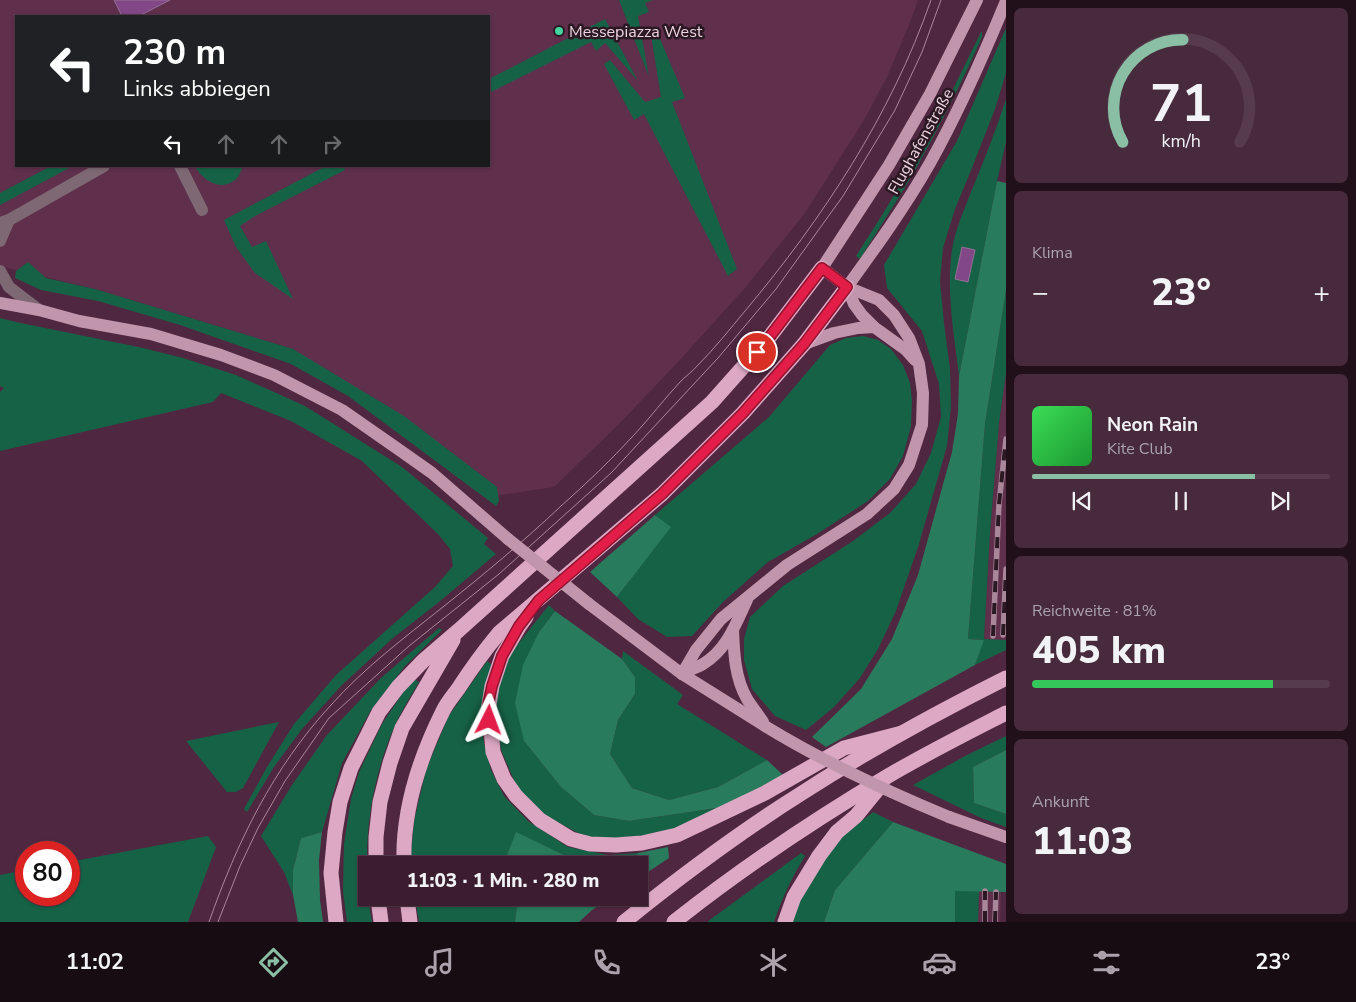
<!DOCTYPE html>
<html lang="de">
<meta charset="utf-8">
<style>
body{margin:0;font-family:"Nunito Sans",sans-serif;background:#472a3c;color:#f1f3f6;height:100vh;display:flex;flex-direction:column;font-size:19px;white-space:nowrap}
*{box-sizing:border-box;margin:0}
p{font-size:16px;color:#aca2ab}
.icon{flex:none;width:28px;height:28px;fill:none;stroke:currentColor;stroke-width:2;stroke-linecap:round;stroke-linejoin:round}
.map{position:relative;flex:1;overflow:hidden}
.drawer{display:flex;flex-direction:column;gap:8px;padding:8px;background:#21101a;width:350px}
.drawer>*{flex:none}
.hud{position:absolute;left:15px;top:15px;width:475px;height:152px;border-radius:0px;box-shadow:0 1px 4px #0004,0 0 0 1px #553b4c;background:#202124;color:#fff;overflow:hidden}
.speed{position:absolute;left:15px;top:841px;display:flex;gap:10px;font-size:25px;font-weight:700;text-align:center}
.speed>*{display:grid;place-content:center;width:65px;height:65px;border-radius:50%;background:#3c1d30;box-shadow:0 1px 4px #0004,0 0 0 1px #553b4c;line-height:1}
.speed .limit{border:8px solid #d22;background:#fff;color:#111}
.pin{position:absolute;display:grid;place-items:center;width:42px;height:42px;color:#fff;margin:-21px;border:2px solid #fff;border-radius:50%;box-shadow:0 1px 5px #0007}
.me{position:absolute;width:55px;margin:-28px;rotate:3deg;stroke-linejoin:round;filter:drop-shadow(0 0 4px #0008)}
.turn{display:flex;align-items:center;gap:18px;height:105px;padding:0 25px;font-size:22px}
.turn .icon{width:65px;height:65px;stroke-width:2.5}
.turn b{display:block;font-size:35px;line-height:42px}
.lanes{display:flex;align-items:center;height:48px;padding:0 25px;background:#0003;justify-content:center;gap:25px;direction:ltr}
.lanes .off{opacity:.35}
.big{font-size:38px;font-weight:800;line-height:1.1}
.drawer .tile{flex:1;display:flex;flex-direction:column;justify-content:center;gap:8px;min-width:0;padding:0 18px;border-radius:8px;background:#472a3c}
.drawer .dial{align-items:center;gap:0}
.dial svg{height:130px;overflow:visible;fill:none;stroke:#553b4c;stroke-width:7;stroke-linecap:round;text-anchor:middle}
.dial text{fill:#f1f3f6;stroke:none}
.song{display:flex;align-items:center;gap:15px}
.cover{width:60px;height:60px;border-radius:8px;background:linear-gradient(135deg,hsl(130 70% 55%),hsl(130 70% 35%))}
.played{height:5px;border-radius:2px;background:linear-gradient(90deg,#8abfa5 75%,#553b4c 75%)}
.keys{display:flex;justify-content:space-around;direction:ltr}
.heat{display:flex;justify-content:space-between;align-items:center;font-size:28px;direction:ltr}
.charge{height:8px;border-radius:4px;background:linear-gradient(90deg,#34c759 81%,#553b4c 0)}
.trip{position:absolute;left:358px;top:856px;width:290px;height:50px;border-radius:0px;background:#3c1d30;box-shadow:0 1px 4px #0004,0 0 0 1px #553b4c;font-weight:800;line-height:50px;text-align:center}
.dock{display:flex;height:80px;justify-content:space-around;align-items:center;background:#180c13;color:#aca2ab}
.dock .icon{width:35px;height:35px}
.dock .current{color:#8abfa5}
.dock b{font-size:22px;color:#f1f3f6}
main{display:flex;flex:1;min-height:0}
.map>svg:first-child{display:block}
.built{fill:#5f2f4c;fill-rule:evenodd}
.green{fill:#166247}
.forest{fill:#287b5c}
.building{fill:#824786;stroke:#937095}
.lines{fill:none;stroke-linecap:round;stroke-linejoin:round}
.minor{stroke:#7d6873;stroke-width:12}
.major{stroke:#c196ad;stroke-width:12}
.highway{stroke:#dca8c4;stroke-width:15}
.tram{stroke:#a9879a;stroke-width:1}
.rail-casing{stroke:#a9879a;stroke-width:5.5}
.rail{stroke:#2a1822;stroke-width:4;stroke-dasharray:11;stroke-linecap:butt}
.major-bridge{stroke:#c196ad;stroke-width:12}
.route-casing{stroke:#92132f;stroke-width:12}
.route{stroke:#e11d48;stroke-width:9}
.poi-dot{fill:#43d4a0;stroke:#2a1822;stroke-width:2}
.labels{text-anchor:middle;stroke-width:5;stroke-linejoin:round;paint-order:stroke}
.poi-label{font-size:16px;fill:#eed3e1;stroke:#2a1822;text-anchor:start}
.street-label{font-size:16px;fill:#eed3e1;stroke:#2a1822}
</style>
<main>
<div class="map">
<svg width="1006" height="922" viewBox="0 0 1006 922">
<rect width="100%" height="100%" fill="#502740"/>
<g class="built">
<path d="M0,0H918L909,25L887,77L864,120L805,213L745,288L677,363L620,423L554,487L494,496L293,349L95,289L0,266ZM16,16H489V166H16Z"/>
<path d="M1006,373V640H984L990,533L999,423Z"/>
<path d="M979,891L1001,892L1000,922H978Z"/>
</g>
<g class="green">
<path d="M619,0H653L645,3L649,12L638,16L649,77Z"/>
<path d="M605,19L638,81L605,43L596,51L591,42L489,93V79Z"/>
<path d="M655,27L685,98L672,102L737,269L728,276L644,114L634,120L604,64L610,60L645,102L661,97L650,29Z"/>
<path d="M1006,28V73L995,109L972,168L955,209L943,248L940,281L944,323L950,369L951,406L947,446L919,544L896,611L878,649L860,678L834,707L806,730L775,716L752,689L744,660V639L750,617L783,586L853,541L890,513L916,484L931,453L941,417L939,384L922,331L887,288L884,265L957,141Z"/>
<path d="M981,32H982V37C961,84 938,129 913,174C896,203 877,231 860,259L856,256L884,212L937,122Z"/>
<path d="M1006,99V142L997,181L959,376C954,334 946,292 952,250C955,229 964,211 971,192C984,161 996,130 1006,99Z"/>
<path d="M51,166H73L0,205V193Z"/>
<path d="M195,166H243C241,171 239,177 235,180C220,192 202,180 195,166Z"/>
<path d="M326,166H343L345,170L255,216L240,226L252,247L266,241L293,299L255,273L236,247L224,220Z"/>
<path d="M28,262L46,278L95,289L293,349L404,416L497,487L499,501L496,506L348,396L291,364L180,325L98,301L41,290L15,278L16,271Z"/>
<path d="M1006,290V373L999,423L990,533L984,639L1006,640V650L975,665L983,640L968,639L985,424Z"/>
<path d="M0,318L16,322L143,348L183,358L236,375L305,406L402,467L488,538L484,544L496,554L439,602L393,638L341,686L302,729L274,767L247,812L244,809L267,767L294,724L336,675L435,587L453,566L450,549L438,534L362,461L291,421L221,393L213,402L0,451V392L4,388L0,386Z"/>
<path d="M863,336L878,340L891,349L903,365L910,383L912,401L911,426L903,456L890,479L868,501L817,534L768,562L723,602L692,636L667,637L638,619L617,597L670,527L655,515L769,417L830,345L846,338Z"/>
<path d="M549,605L555,611L539,632L524,741L561,787L594,815L629,821L723,807L672,830L649,835L604,839L584,836L546,816L517,787L501,750L495,702L506,659Z"/>
<path d="M439,628L442,630L405,666L371,710L342,763L322,832L301,838L293,870V895L284,872L261,836L292,785L327,735L381,678Z"/>
<path d="M623,651L683,695L677,704L767,760L718,787L669,800L632,788L610,754L618,720L635,694V677L622,659Z"/>
<path d="M487,661L492,665L480,715L484,743L491,770L504,796L528,821L568,847L608,855L638,853L627,864L564,855L516,833L503,865H410L414,821L426,770L448,717Z"/>
<path d="M414,679L419,682C412,694 404,707 398,719C377,762 366,817 367,865H366V898H368L372,922H347L343,891L344,844L351,799L359,772L382,724L402,694Z"/>
<path d="M279,722L243,788L236,792H227L186,741Z"/>
<path d="M1006,736V750L973,767L974,803L1006,814V827L981,818L913,785L965,756Z"/>
<path d="M873,812L893,822L835,890L824,922H791C802,890 817,860 843,836C852,828 863,820 873,812Z"/>
<path d="M208,836L216,847L188,922H0V875L26,870V895H69V862Z"/>
<path d="M801,853L805,856C792,877 782,898 774,922H707Z"/>
<path d="M954,891H979L978,922H955Z"/>
<path d="M415,898H514L517,906L515,922H419Z"/>
</g>
<g class="forest">
<path d="M997,181L1006,183V290L985,424L968,639L984,640L975,665L826,747L812,737L861,689L892,639L918,575L952,452L958,414L959,376Z"/>
<path d="M655,515L671,527L617,597L590,572Z"/>
<path d="M555,611L622,659L635,677V694L618,720L610,754L632,788L669,800L718,787L767,760L783,775L723,807L629,821L594,815L561,787L524,741L515,703L523,665L539,632Z"/>
<path d="M1006,750V814L974,803L973,767Z"/>
<path d="M893,822L1006,864V892L955,891V922H824L835,890Z"/>
<path d="M322,832L319,860L320,900L323,922H298L293,895V870L301,838Z"/>
<path d="M516,832L564,855L627,864L638,853L668,847L669,858L639,878V865H503Z"/>
<path d="M514,898H610L592,910L579,922H515L517,906Z"/>
</g>
<g class="building">
<path d="M114,0H170L139,16H122Z"/>
<path d="M962,247L975,250L968,282L955,279Z"/>
</g>
<g class="lines">
<g class="minor">
<path d="M180,166L202,210"/>
<path d="M0,223L9,220L104,166"/>
<path d="M0,241L9,220"/>
<path d="M0,271L9,287L39,310"/>
</g>
<g class="major">
<path d="M847,287C876,247 905,207 930,163C959,111 983,57 1006,1"/>
<path d="M847,287L854,304L862,315L874,327L906,350L915,360"/>
<path d="M0,303L39,310L79,321L151,334L221,355L274,375L342,410L398,449L432,473L508,539"/>
<path d="M804,344L834,333L858,328L874,327"/>
<path d="M589,604L682,674L765,726"/>
<path d="M733,630C734,654 735,678 747,699C752,707 758,714 763,722"/>
<path d="M682,674L696,650L721,619L787,565L867,514L894,489L909,465L922,425L923,393L919,364L909,338L894,315L879,300L847,287L822,268L889,165L930,94L977,0"/>
<path d="M682,674C689,670 696,668 703,664C727,650 736,623 747,600"/>
<path d="M949,817L1006,837"/>
</g>
<g class="highway">
<path d="M526,617L519,627L502,656L492,686L489,705L493,752L504,779L516,796L540,820L571,839L590,844L616,845L642,843L677,835L765,793L844,748L902,733"/>
<path d="M376,865V837L380,802L390,763L402,728L453,640"/>
<path d="M404,865C402,811 419,759 443,711C447,703 453,696 458,689C471,669 484,651 499,633L662,494L743,413L804,344L847,287"/>
<path d="M378,898L381,922"/>
<path d="M407,898L410,922"/>
<path d="M336,922L331,873L335,832L340,802L351,768L379,712L398,687L423,661L459,630L712,402L768,339L822,268"/>
<path d="M624,922C681,876 740,832 802,793C867,751 936,713 1006,678"/>
<path d="M674,922C741,869 814,820 888,776C927,753 967,733 1006,713"/>
<path d="M785,922L794,897L819,856L837,832L856,816L882,784"/>
</g>
<g class="tram">
<path d="M209,922C237,842 273,768 331,705C364,668 404,638 443,607C483,575 523,542 561,506C586,484 611,460 634,435C650,418 664,399 681,381C686,376 693,371 698,365C715,348 730,329 745,311C823,218 891,115 931,0"/>
<path d="M218,922L240,866L258,828L285,781L329,718L409,646L499,574L611,473L718,358L776,289L843,196L895,110L922,52L941,0"/>
</g>
<g class="rail-casing">
<g id="rail">
<path d="M1003,635L1006,569"/>
<path d="M993,636L999,504L1006,439"/>
<path d="M985,922V891"/>
<path d="M995,922L996,892"/>
</g>
</g>
<use href="#rail" class="rail"/>
<g class="major-bridge">
<path d="M508,539L589,604"/>
<path d="M765,726C824,762 886,791 949,817"/>
</g>
</g>
<g class="lines">
<g class="route-casing">
<path id="route" d="M489,720L488,705L492,686L502,656L519,626L539,600L662,494L743,413L804,344L847,287L822,268L768,339L757,352"/>
</g>
<use href="#route" class="route"/>
</g>
<circle class="poi-dot" cx="559" cy="31" r="5"/>
<g class="labels">
<g class="poi-label">
<text x="569" y="37">Messepiazza West</text>
</g>
<g class="street-label">
<text transform="translate(920 141) rotate(-61)" y="6">Flughafenstraße</text>
</g>
</g>
</svg>
<div class="speed"><div class="limit">80</div></div>
<div class="pin" style="left:757px;top:352px;background:#d93025"><svg class="icon" aria-label="arrive" viewBox="0 0 24 24"><path d="M6 21V4h12l-3 4 3 4H6"/></svg></div>
<svg class="me" style="left:489px;top:720px" viewBox="-20 -20 40 40"><path d="M0-17L14 15 0 8-14 15z" fill="#e11d48" stroke="#fff" stroke-width="4"/></svg>
<div class="trip">11:03 · 1 Min. · 280 m</div>
<div class="hud">
<div class="turn"><svg class="icon" aria-label="left" viewBox="0 0 24 24"><path d="M17 20v-9H6M10 6l-5 5 5 5"/></svg><div><b>230 m</b>Links abbiegen</div></div>
<div class="lanes"><svg class="icon" aria-label="left" viewBox="0 0 24 24"><path d="M17 20v-9H6M10 6l-5 5 5 5"/></svg><svg class="icon off" aria-label="ahead" viewBox="0 0 24 24"><path d="M12 20V5M6 11l6-6 6 6"/></svg><svg class="icon off" aria-label="ahead" viewBox="0 0 24 24"><path d="M12 20V5M6 11l6-6 6 6"/></svg><svg class="icon off" aria-label="right" viewBox="0 0 24 24"><path d="M7 20v-9h11M14 6l5 5-5 5"/></svg></div>
</div>
</div>
<section class="drawer">
<div class="tile dial"><svg viewBox="0 0 100 80">
<path d="M14 69A42 42 0 1 1 86 69"/>
<path d="M14 69A42 42 0 0 1 51 6" stroke="#8abfa5"/>
<text x="50" y="56" font-size="32" font-weight="700">71</text>
<text x="50" y="72" font-size="11">km/h</text>
</svg></div>
<div class="tile"><p>Klima</p>
<div class="heat"><a>−</a><b class="big">23°</b><a>+</a></div>
</div>
<div class="tile">
<div class="song"><i class="cover"></i><div><b>Neon Rain</b><p>Kite Club</p></div></div>
<div class="played"></div>
<div class="keys"><svg class="icon" aria-label="previous" viewBox="0 0 24 24"><path d="M18 5L8 12l10 7zM5 5v14"/></svg><svg class="icon" aria-label="pause" viewBox="0 0 24 24"><path d="M8 5v14M16 5v14"/></svg><svg class="icon" aria-label="next" viewBox="0 0 24 24"><path d="M6 5l10 7-10 7zM19 5v14"/></svg></div>
</div>
<div class="tile"><p>Reichweite · 81%</p><b class="big">405 km</b><div class="charge"></div></div>
<div class="tile"><p>Ankunft</p><b class="big">11:03</b></div>
</section>
</main>
<nav class="dock">
<b>11:02</b>
<svg class="icon current" aria-label="directions" viewBox="0 0 24 24"><path d="M12 3l9 9-9 9-9-9zM9 14v-3h6M13 9l2 2-2 2"/></svg>
<svg class="icon" aria-label="music" viewBox="0 0 24 24"><path d="M9 18V5l10-2v13"/><circle cx="6" cy="18" r="3"/><circle cx="16" cy="16" r="3"/></svg>
<svg class="icon" aria-label="phone" viewBox="0 0 24 24"><path d="M5 4h4l2 5-3 2q2 4 5 5l2-3 5 2v4C11 20 4 13 5 4z"/></svg>
<svg class="icon" aria-label="climate" viewBox="0 0 24 24"><path d="M12 3v18M4 7l16 10M4 17L20 7"/></svg>
<svg class="icon" aria-label="car" viewBox="0 0 24 24"><path d="M5 17H2v-5l4-1 3-4h7l3 4 3 1v5h-3M9 17h6M6 11h13"/><circle cx="7" cy="17" r="2"/><circle cx="17" cy="17" r="2"/></svg>
<svg class="icon" aria-label="filters" viewBox="0 0 24 24"><path d="M4 7h16M4 17h16"/><circle cx="9" cy="7" r="2"/><circle cx="15" cy="17" r="2"/></svg>
<b>23°</b>
</nav>
